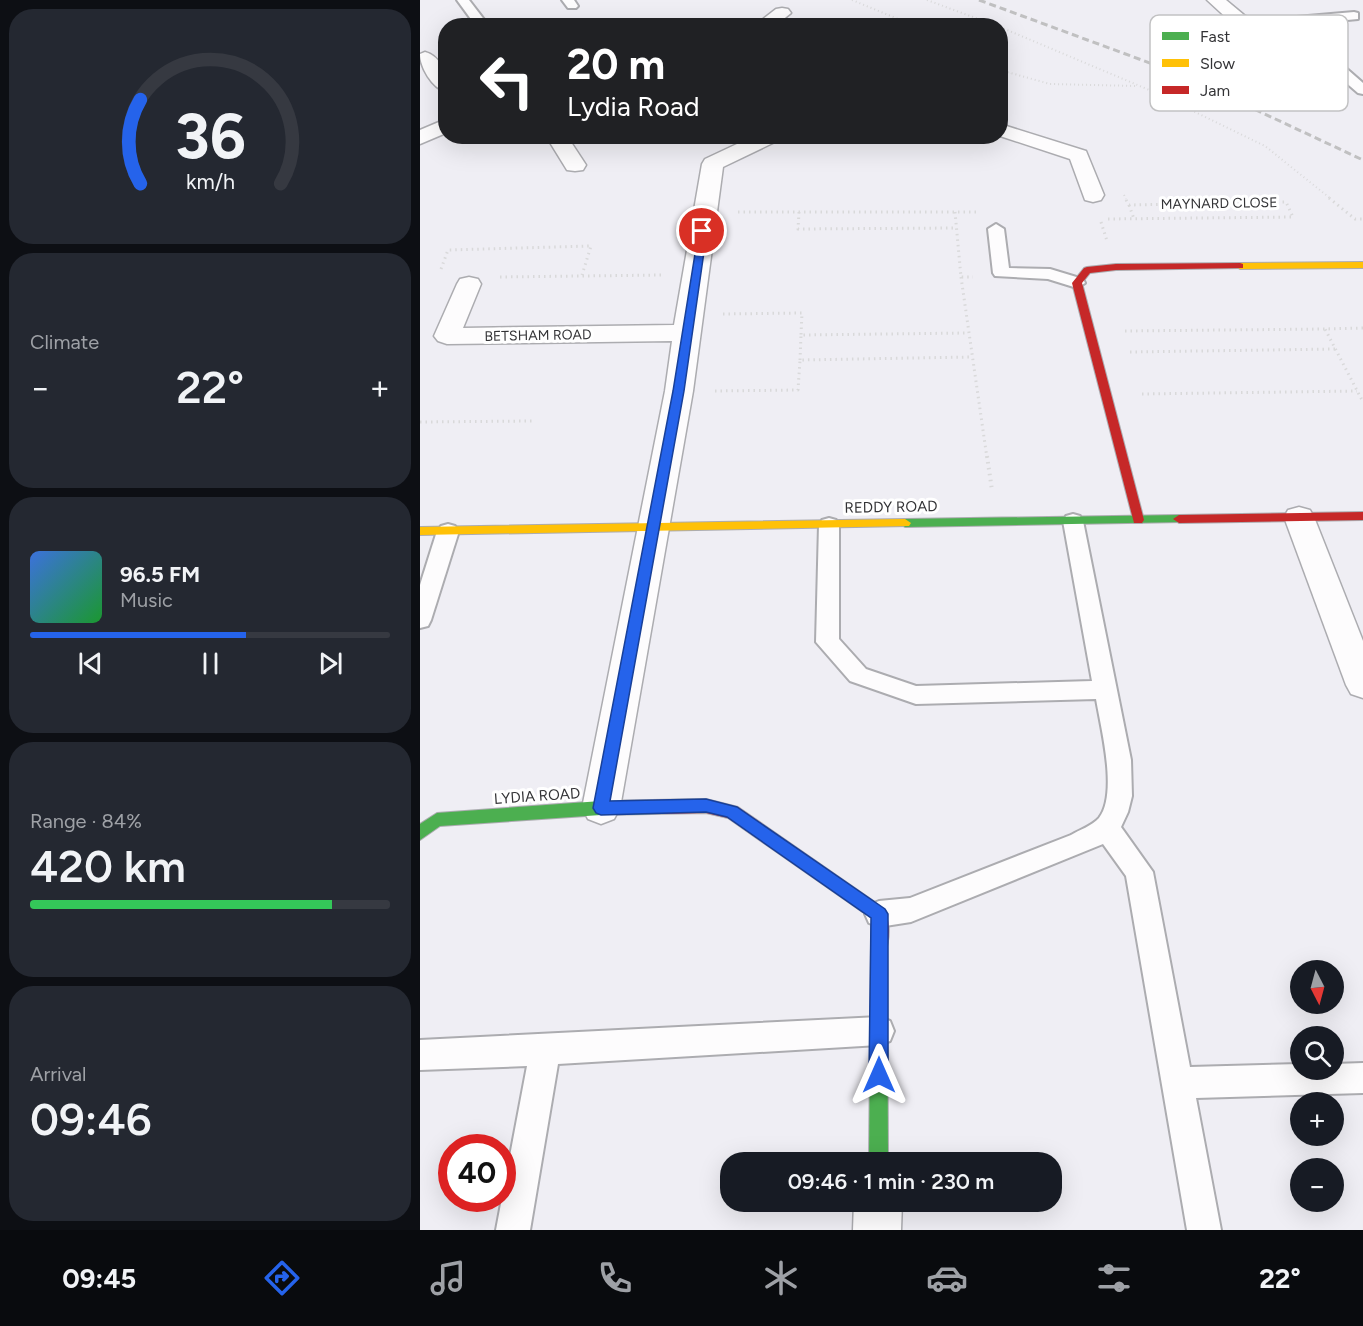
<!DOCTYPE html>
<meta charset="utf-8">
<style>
body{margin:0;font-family:Figtree,sans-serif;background:#242831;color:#f1f3f6;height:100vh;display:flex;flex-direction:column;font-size:22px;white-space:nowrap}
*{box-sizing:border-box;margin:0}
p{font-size:20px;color:#9ea1a6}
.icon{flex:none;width:33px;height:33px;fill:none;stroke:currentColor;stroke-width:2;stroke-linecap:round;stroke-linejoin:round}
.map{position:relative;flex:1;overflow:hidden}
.side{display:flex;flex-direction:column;gap:9px;padding:9px;background:#0d0f14;width:420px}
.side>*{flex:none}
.banner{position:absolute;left:18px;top:18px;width:570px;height:126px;border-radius:24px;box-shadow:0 6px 24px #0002;background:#202124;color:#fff;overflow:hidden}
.needle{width:39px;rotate:174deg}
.tools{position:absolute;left:870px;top:960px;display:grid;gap:12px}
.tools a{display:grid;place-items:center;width:54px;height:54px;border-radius:50%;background:#171b24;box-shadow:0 6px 24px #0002;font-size:30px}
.speed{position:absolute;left:18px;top:1134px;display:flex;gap:12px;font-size:30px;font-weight:700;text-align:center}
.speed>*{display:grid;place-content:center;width:78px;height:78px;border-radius:50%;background:#171b24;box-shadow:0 6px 24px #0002;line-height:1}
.speed .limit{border:9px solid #d22;background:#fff;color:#111}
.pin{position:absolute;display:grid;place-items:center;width:51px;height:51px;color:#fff;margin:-26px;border:3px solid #fff;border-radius:50%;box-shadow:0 2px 6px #0007}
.me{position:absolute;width:66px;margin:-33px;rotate:0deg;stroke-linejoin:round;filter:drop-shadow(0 0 4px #0008)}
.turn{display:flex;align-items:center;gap:21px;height:126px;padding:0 30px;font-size:27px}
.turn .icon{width:78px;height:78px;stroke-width:2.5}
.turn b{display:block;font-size:42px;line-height:51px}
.big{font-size:45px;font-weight:600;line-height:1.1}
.side .tile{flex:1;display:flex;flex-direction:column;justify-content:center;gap:9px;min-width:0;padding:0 21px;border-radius:24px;background:#242831}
.side .dial{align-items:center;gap:0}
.dial svg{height:156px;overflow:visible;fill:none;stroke:#363941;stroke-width:7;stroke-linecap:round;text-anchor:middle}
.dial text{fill:#f1f3f6;stroke:none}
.song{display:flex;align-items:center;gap:18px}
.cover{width:72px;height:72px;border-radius:9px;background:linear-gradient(135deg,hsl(220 70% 55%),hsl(130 70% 35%))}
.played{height:6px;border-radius:3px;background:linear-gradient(90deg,#2563eb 60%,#363941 60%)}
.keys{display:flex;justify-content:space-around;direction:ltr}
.heat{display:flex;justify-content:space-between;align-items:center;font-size:33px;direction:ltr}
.charge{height:9px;border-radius:4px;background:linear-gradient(90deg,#34c759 84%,#363941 0)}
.trip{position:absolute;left:300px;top:1152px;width:342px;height:60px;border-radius:24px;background:#171b24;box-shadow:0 6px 24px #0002;font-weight:600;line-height:60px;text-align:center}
.dock{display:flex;height:96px;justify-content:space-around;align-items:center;background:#090b0e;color:#9ea1a6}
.dock .icon{width:42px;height:42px}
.dock .active{color:#2563eb}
.dock b{font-size:27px;color:#f1f3f6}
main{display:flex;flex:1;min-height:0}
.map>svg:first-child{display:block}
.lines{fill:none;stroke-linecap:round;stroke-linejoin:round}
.lane-casing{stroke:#acacb0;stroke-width:4}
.street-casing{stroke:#acacb0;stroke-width:3}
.fast-casing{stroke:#acacb0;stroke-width:2}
.slow-casing{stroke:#acacb0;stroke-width:2}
.jam-casing{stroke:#acacb0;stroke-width:2}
.path-far2{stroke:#d9d9da;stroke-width:2;stroke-dasharray:1 3;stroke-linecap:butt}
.path-far1{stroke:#d9d9da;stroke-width:3;stroke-dasharray:1.5 4;stroke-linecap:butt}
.path{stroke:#d9d9da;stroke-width:4;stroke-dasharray:1.5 4.5;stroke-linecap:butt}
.lane{fill:#fdfcfd;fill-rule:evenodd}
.street{fill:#fdfcfd;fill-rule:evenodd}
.fast{fill:#4caf50;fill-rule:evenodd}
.slow{fill:#ffc107;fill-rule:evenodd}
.jam{fill:#c62828;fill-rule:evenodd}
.rail{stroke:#c0c0c1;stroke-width:3;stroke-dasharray:7 4;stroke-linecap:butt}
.route{fill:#2563eb;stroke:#184099;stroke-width:1.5}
.labels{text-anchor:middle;stroke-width:6;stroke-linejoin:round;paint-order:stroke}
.far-street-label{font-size:14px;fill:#333336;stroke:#fff}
.street-label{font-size:15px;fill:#333336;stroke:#fff}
.key{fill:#fff;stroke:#c2c2c3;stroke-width:1.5}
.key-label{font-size:16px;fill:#333336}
</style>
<main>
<section class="side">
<div class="tile dial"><svg viewBox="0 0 100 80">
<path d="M14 69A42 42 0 1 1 86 69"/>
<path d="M14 69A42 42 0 0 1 14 26" stroke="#2563eb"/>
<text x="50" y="56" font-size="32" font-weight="700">36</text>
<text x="50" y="72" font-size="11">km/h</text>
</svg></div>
<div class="tile"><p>Climate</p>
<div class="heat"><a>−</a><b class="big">22°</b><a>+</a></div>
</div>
<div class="tile">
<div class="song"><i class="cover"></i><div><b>96.5 FM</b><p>Music</p></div></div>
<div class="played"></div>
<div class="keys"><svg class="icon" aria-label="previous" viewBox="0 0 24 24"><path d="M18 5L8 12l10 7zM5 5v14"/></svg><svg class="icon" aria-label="pause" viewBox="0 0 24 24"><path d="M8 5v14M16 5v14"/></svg><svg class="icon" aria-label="next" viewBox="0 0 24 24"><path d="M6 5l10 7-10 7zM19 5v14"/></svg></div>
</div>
<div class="tile"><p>Range · 84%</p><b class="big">420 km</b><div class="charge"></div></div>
<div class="tile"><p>Arrival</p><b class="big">09:46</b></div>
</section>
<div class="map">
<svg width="943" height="1230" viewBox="0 0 943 1230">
<rect width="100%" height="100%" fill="#efeef4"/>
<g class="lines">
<g class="lane-casing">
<g id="lane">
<path d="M37,0H49L69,26H56Z"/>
<path d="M142,0H154L158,6L156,8H148Z"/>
<path d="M934,12L938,13V19L830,29L824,25L830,21Z"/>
<path d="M874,48L919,62L943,83V94L938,93L909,68L870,55L868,52L870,49Z"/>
<path d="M576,224L584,229L589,268L630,269L663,279L665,283L657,288L628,279L575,276L573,273L568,229Z"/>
<path d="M653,514L660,516L663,521L711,760L712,796L708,812L701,827L733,872L770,1067L880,1064V1070H914V1064L943,1063V1093L776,1098L801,1230H767L706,876L683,844L491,922L459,927L449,923L445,914L449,905L459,901L490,898L651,835C659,830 672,826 679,818C698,794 681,728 676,699L496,704L430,681L396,642L399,525L402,520L409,518L416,520L419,525V639L446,669L496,686L672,681L643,521L646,516Z"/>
<path d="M28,524L35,526L39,531L11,620L8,626L0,628V585L17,531L21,526Z"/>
<path d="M459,1017L470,1021L474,1031L470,1041L459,1045L138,1064L110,1230H76L107,1066L0,1070V1040Z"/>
</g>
</g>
<g class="street-casing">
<g id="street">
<path d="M787,0H806L824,15L881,48L883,52L881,56H867L812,23Z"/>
<path d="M362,8L368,9L371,13L355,26H334L356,9Z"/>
<path d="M5,52C23,57 26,76 26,92C12,88 0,67 0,54Z"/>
<path d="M26,119V133L0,144V130Z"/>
<path d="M580,124L666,151L684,195L681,200L673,202L665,200L650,159L580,136Z"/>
<path d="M126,136H147L166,165L163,170L155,171L147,170Z"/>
<path d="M334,136H362L359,140L303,167L273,391L200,808L194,819L181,824L168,819L162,808L245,391L252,341L27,344L18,341L14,336L37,284L40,279L49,277L58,279L61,284L43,328L254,325L282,164L285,159Z"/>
<path d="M879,507L890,510L894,517L943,641V698L931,694L926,685L864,517L868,510Z"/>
<path d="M434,1202H482L481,1230H433Z"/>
</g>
</g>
<g class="fast-casing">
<g id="fast">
<path d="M759,515L763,516L765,519L763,522L485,527L479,523L485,519Z"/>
<path d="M232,800L237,802L240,807L237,812L232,814L181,815L20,826L0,840V824L17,813L181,801Z"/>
<path d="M459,938L465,940L467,946L468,1162H449L451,946L453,940Z"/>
</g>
</g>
<g class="slow-casing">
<g id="slow">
<path d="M943,262V268L820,269L815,266L820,263Z"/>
<path d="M485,519L491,523L489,526L0,535V527Z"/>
</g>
</g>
<g class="jam-casing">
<g id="jam">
<path d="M820,263L823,264V268L696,270L670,273L662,283L724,520L722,523H714L652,283L664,268L667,267L696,264Z"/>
<path d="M943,512V520L759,523L753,519L759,515Z"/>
<path d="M286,799L318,807L465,909C470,919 470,941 465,952L459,954L453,952L451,946V918L308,818L286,813L232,814L227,812L224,807L227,802L232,800Z"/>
</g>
</g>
<g class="path-far2">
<path d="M432,0L495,26"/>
<path d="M507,0L577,26"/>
<path d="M580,27L734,92L845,146L911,199"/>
<path d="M580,70L630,84L716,86"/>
<path d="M580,80L590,73"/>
<path d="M704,195L706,199"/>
</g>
<g class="path-far1">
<path d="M909,198L935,219H943"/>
<path d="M709,205L714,219"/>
<path d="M318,212H557"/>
<path d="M379,212L378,229L536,228"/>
<path d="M535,212L541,277H553"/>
<path d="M688,219L873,217L866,202L709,205L705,198"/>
<path d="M681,222L687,241"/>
<path d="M21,269L28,250L171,246L162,275"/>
<path d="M80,277L243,275"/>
<path d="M541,277L567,458"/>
<path d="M303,314L382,313L381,335"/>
<path d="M943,328L905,329L943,402"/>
<path d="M705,331L905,329"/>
<path d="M710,352L916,349"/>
<path d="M380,360L381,335L548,333"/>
<path d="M295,391L378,390L380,360L551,357"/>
<path d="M722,394L937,391"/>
<path d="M0,422L113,421"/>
</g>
<path class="path" d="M567,456L572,490"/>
<use href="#lane" class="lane"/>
<use href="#street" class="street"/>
<use href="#fast" class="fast"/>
<use href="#slow" class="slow"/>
<use href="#jam" class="jam"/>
<path class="rail" d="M559,0L757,73L943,160"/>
</g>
<path class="route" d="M279,229L287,231L264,391L190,801L286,799L317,807L465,909L468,914V1075L465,1081L459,1084L452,1081L449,1075L451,918L307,817L286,812L181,815L176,813L173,808L253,391Z"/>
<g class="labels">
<g class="far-street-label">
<text transform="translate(799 203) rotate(-1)" y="5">MAYNARD CLOSE</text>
<text transform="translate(118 335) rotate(-1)" y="5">BETSHAM ROAD</text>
</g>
<g class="street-label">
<text transform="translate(471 507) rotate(-1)" y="5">REDDY ROAD</text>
<text transform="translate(117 796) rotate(-4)" y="5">LYDIA ROAD</text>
</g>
</g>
<rect x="730" y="15" width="198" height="96" rx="9" class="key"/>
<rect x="742" y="32" width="27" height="8" fill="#4caf50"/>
<rect x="742" y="59" width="27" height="8" fill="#ffc107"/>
<rect x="742" y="86" width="27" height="8" fill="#c62828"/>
<g class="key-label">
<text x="780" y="42">Fast</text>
<text x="780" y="69">Slow</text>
<text x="780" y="96">Jam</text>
</g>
</svg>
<div class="tools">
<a><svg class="needle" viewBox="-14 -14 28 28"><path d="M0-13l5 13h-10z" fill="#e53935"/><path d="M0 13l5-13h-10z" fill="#9ea1a6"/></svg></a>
<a><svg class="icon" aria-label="search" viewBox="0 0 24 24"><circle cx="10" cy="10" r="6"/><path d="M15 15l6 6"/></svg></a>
<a>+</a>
<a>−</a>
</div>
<div class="speed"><div class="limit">40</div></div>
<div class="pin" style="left:282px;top:231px;background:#d93025"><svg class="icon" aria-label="arrive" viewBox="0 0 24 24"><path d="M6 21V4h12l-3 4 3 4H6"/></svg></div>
<svg class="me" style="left:459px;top:1075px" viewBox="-20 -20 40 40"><path d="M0-17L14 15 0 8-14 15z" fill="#2563eb" stroke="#fff" stroke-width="4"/></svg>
<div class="trip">09:46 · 1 min · 230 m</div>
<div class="banner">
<div class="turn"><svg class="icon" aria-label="left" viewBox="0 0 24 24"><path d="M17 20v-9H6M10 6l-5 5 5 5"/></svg><div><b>20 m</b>Lydia Road</div></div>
</div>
</div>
</main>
<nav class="dock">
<b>09:45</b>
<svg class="icon active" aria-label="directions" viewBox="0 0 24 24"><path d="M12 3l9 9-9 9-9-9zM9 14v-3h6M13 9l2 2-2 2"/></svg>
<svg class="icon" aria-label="music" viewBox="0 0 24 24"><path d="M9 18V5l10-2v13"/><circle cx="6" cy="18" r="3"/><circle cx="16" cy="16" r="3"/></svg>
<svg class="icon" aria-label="phone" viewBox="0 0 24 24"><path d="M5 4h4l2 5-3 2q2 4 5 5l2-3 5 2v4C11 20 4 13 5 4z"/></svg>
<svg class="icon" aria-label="climate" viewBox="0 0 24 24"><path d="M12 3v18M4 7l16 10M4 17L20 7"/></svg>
<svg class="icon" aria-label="car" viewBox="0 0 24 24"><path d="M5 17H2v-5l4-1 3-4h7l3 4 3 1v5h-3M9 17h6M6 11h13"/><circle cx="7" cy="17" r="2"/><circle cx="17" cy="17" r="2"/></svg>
<svg class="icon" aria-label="filters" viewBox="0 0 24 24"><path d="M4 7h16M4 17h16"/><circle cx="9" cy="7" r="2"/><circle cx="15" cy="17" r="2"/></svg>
<b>22°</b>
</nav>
